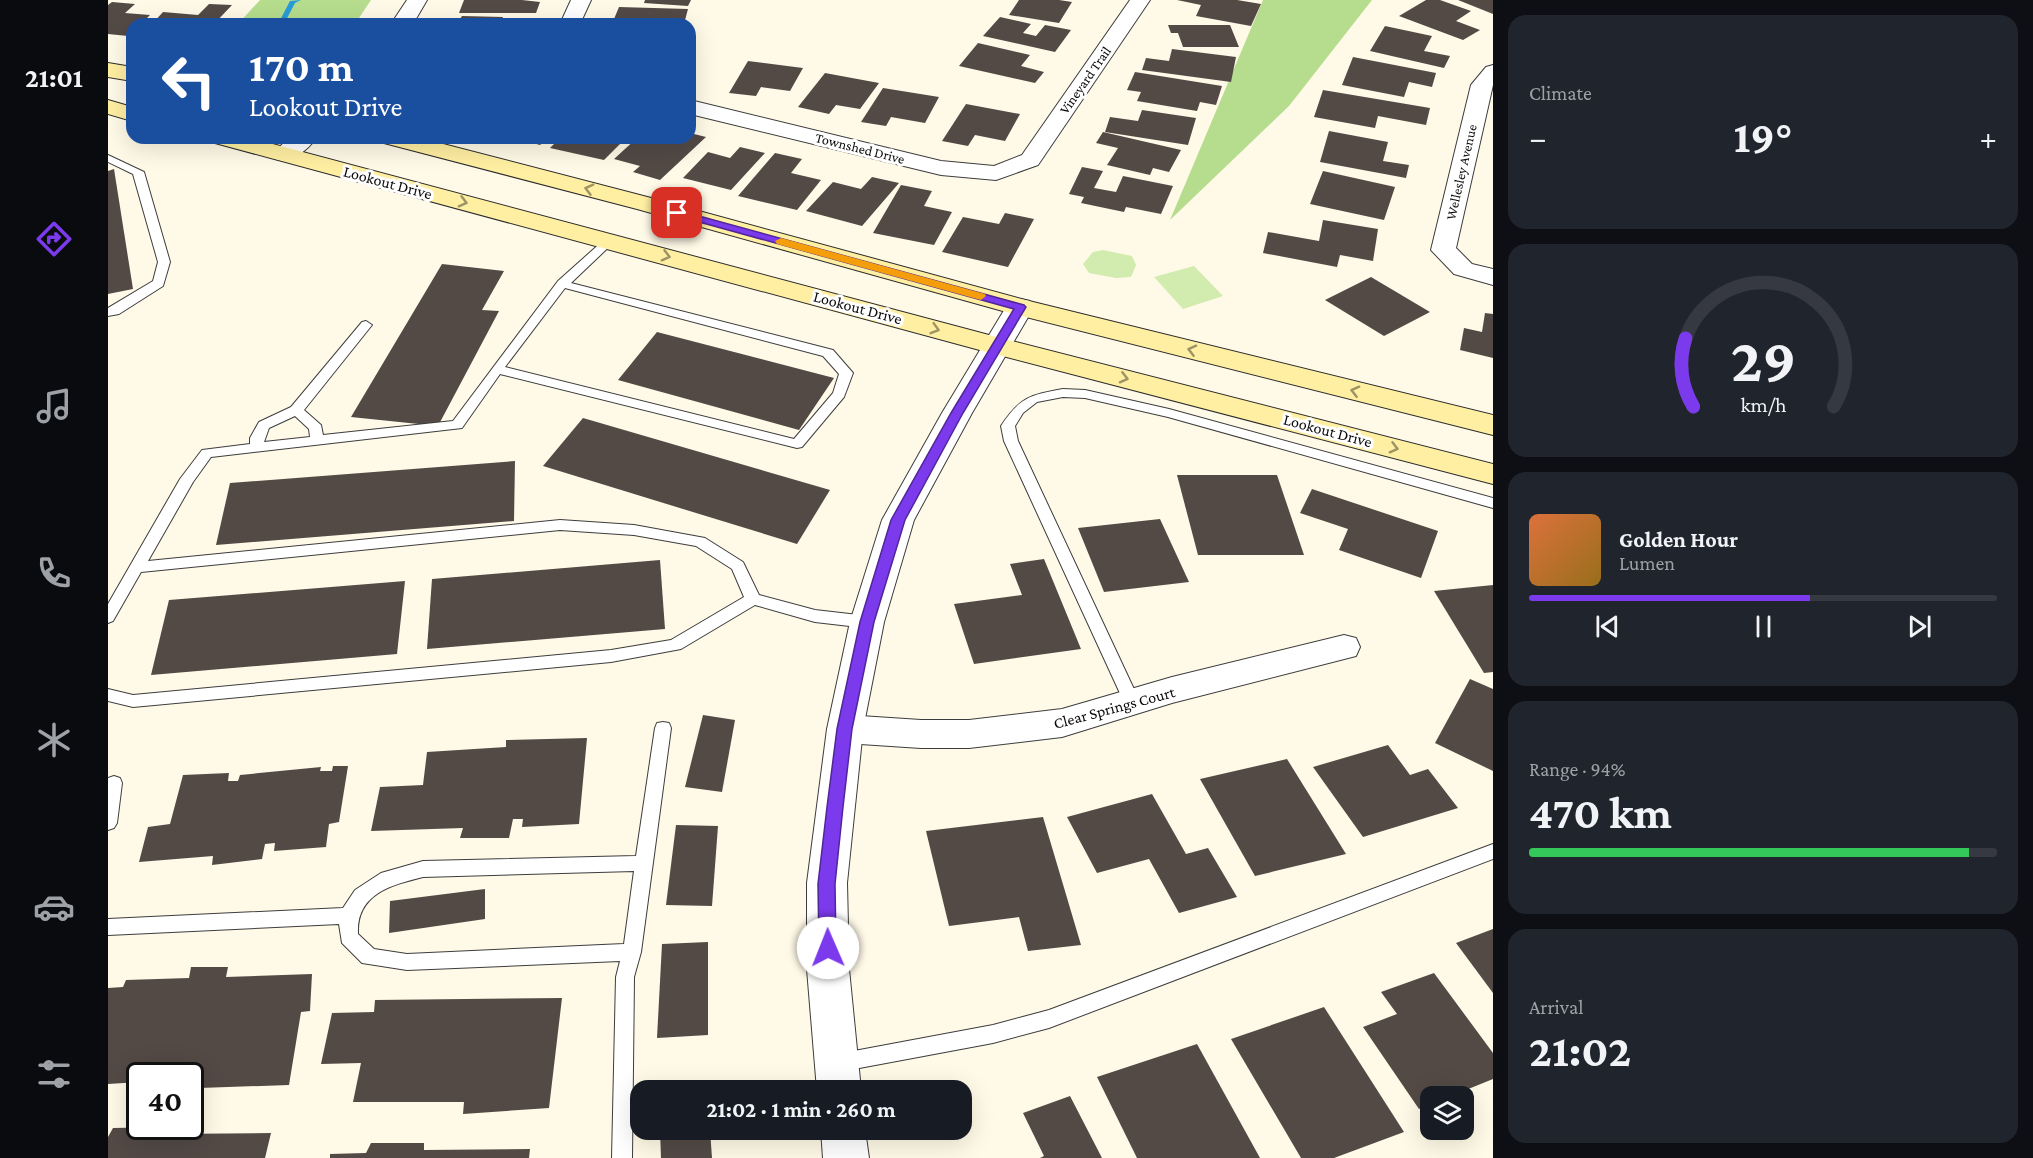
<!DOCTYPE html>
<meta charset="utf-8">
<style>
body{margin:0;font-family:"Crimson Pro",serif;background:#20242c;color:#f1f3f6;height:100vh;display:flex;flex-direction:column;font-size:22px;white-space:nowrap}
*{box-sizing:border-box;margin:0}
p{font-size:20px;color:#9ea1a6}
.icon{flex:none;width:33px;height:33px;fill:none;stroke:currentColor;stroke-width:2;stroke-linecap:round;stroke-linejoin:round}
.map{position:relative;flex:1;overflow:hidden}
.side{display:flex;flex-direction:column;gap:15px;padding:15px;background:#0d0f14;width:540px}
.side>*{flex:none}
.banner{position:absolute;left:18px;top:18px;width:570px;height:126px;border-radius:18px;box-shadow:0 6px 24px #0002;background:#1a4fa0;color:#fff;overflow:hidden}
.tools{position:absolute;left:1312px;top:1086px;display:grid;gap:12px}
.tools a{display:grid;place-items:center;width:54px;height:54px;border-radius:12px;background:#171b24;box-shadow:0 6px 24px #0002;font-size:30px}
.speed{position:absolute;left:18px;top:1062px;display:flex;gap:12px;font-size:30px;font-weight:700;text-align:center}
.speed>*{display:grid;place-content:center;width:78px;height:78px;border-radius:50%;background:#171b24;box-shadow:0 6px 24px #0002;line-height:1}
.speed .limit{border:3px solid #111;border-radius:9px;background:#fff;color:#111}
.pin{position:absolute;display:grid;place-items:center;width:51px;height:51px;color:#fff;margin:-26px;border-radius:12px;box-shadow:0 3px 9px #0006}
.me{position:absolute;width:66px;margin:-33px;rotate:359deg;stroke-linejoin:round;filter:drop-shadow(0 0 4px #0008)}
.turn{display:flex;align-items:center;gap:21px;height:126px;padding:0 24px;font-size:27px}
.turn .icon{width:78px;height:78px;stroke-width:2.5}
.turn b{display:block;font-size:42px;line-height:51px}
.big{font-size:45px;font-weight:700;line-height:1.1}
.side .widget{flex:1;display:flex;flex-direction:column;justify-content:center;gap:9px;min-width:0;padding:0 21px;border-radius:18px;background:#20242c}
.side .dial{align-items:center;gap:0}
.dial svg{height:156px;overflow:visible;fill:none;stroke:#363941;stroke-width:7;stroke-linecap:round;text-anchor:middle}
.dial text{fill:#f1f3f6;stroke:none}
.song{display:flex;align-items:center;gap:18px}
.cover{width:72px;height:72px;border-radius:9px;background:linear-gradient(135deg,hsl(20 70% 55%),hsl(40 70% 35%))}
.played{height:6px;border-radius:3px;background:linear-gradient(90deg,#7c3aed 60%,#363941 60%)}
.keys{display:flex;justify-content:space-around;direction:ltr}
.heat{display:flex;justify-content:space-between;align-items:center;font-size:33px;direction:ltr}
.charge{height:9px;border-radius:4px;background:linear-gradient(90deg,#34c759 94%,#363941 0)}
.trip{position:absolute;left:522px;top:1080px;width:342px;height:60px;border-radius:18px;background:#171b24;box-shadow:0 6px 24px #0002;font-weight:700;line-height:60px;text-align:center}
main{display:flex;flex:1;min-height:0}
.dock{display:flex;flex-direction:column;width:108px;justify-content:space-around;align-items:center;background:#090b0e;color:#9ea1a6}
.dock .icon{width:42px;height:42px}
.dock .selected{color:#7c3aed}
.dock b{font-size:27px;color:#f1f3f6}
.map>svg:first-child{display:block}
.green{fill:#d2ebae}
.forest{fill:#b6dd8d}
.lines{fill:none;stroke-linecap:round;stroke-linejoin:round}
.stream{fill:#299cd6;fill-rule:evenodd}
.building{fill:#534a46}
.service-casing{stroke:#3d3d3d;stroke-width:2}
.minor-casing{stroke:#3d3d3d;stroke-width:2}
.tertiary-casing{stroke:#3d3d3d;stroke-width:2}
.secondary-casing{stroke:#2c2c2c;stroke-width:2}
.service{fill:#fff;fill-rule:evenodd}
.minor{fill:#fff;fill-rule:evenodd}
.tertiary{fill:#fff;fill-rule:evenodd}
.secondary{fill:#ffefa2;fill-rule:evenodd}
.oneway{stroke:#9d9365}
.route{fill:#7c3aed;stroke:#51269a;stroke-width:1.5}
.slow{fill:#f59e0b}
.labels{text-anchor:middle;stroke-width:6;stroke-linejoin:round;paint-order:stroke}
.far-street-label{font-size:14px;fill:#0a0a0a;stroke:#fff}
.street-label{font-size:16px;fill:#0a0a0a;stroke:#fff}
</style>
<main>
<nav class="dock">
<b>21:01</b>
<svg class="icon selected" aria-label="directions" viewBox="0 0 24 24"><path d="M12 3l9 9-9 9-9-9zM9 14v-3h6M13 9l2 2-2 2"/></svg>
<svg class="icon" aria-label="music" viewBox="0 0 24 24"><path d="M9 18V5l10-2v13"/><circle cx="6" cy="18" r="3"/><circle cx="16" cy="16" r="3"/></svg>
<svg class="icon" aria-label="phone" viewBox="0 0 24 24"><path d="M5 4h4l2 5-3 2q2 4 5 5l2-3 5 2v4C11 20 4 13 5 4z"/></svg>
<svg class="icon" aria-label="climate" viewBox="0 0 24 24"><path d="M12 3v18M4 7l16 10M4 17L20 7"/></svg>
<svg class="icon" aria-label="car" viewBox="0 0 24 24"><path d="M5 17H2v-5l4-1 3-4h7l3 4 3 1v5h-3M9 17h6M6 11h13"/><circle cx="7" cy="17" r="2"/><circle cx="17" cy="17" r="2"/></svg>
<svg class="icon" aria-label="filters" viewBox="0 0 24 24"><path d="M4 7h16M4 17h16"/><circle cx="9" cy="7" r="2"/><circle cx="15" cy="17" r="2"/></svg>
</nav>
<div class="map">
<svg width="1385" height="1158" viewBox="0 0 1385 1158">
<rect width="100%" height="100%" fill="#fff9e7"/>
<g class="green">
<path d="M995,250L1024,256L1028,265L1023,277L1008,278L981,273L975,264L985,252Z"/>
<path d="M1086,266L1115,296L1075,309L1046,277Z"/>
</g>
<g class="forest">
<path d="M152,0H263L247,24H130Z"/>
<path d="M1155,0H1264L1181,106L1062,220Z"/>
</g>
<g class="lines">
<path class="stream" d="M193,0L187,3L176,24H170L182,1Z"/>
</g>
<g class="building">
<path d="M356,0H414L432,2L428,13H351Z"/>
<path d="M537,0H583L580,6L536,3Z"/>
<path d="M911,0H951L964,2L951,23L901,15Z"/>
<path d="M1069,0H1129L1153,4L1143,26L1088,16L1093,5Z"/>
<path d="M1318,0H1332L1363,11L1348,21L1372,30L1355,40L1291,16Z"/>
<path d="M1350,0H1385V14Z"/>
<path d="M4,2L27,4L17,13L42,15L33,24H24V32L20,36L0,34V5Z"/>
<path d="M101,4L124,5L106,24H44L55,12L90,15Z"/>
<path d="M511,7L580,9L576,24H524L526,20L506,19Z"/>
<path d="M354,16L395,17L392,24H349Z"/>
<path d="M892,17L923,24L915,33L928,36L937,25L963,30L947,52L875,36Z"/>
<path d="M1060,25H1122L1131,47H1075L1070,33H1063Z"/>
<path d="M1277,26L1324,36L1316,51L1342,56L1336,68L1262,51Z"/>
<path d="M870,43L922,55L913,66L936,72L927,83L851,66Z"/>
<path d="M1064,49L1128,57L1123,82L1034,70L1038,58L1061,61Z"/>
<path d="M1245,57L1328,73L1324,87L1301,82L1296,97L1234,85Z"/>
<path d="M640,61L695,68L682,91L653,87L648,96L621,93Z"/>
<path d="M1027,72L1114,86L1108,105L1092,102L1089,111L1029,101L1033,92L1019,90Z"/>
<path d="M717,73L771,83L752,109L728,105L721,114L690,107Z"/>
<path d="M775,88L831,97L817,123L783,117L778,126L753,122Z"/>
<path d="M1215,90L1322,108L1318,125L1270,116L1267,128L1206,117Z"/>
<path d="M858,104L912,114L897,141L867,135L860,146L834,141Z"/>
<path d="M1034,110L1088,118L1080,145L997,132L1002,117L1030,121Z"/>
<path d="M1221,131L1280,142L1275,161L1301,165L1298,178L1212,162Z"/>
<path d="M995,132L1073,150L1061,172L1045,168L1042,175L999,165L1010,148L988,143Z"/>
<path d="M582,133L598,137L552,180L525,172L532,166L506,159L529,138L557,144L564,138H582Z"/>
<path d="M406,138H441L432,145Z"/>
<path d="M452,138H518L496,160L442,148Z"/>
<path d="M632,147L657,153L623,190L575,178L600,152L622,158Z"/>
<path d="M667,153L694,159L683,173L713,180L689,210L630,196Z"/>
<path d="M974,167L995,171L986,188L1008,192L1015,176L1065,186L1053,214L1018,207L1016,212L973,203L976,197L961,194Z"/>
<path d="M6,169L25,289L0,294V171Z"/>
<path d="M1215,171L1287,187L1276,220L1202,204Z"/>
<path d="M764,177L791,183L754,226L698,211L725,182L753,189Z"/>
<path d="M793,185L824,191L816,206L844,212L826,245L765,233Z"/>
<path d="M897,213L926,219L900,267L834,252L855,217L891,224Z"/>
<path d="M1215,220L1270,229L1265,261L1232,255L1229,267L1155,253L1160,232L1211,241Z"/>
<path d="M334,264L396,271L374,310L391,311L330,426L243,417Z"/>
<path d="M1263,277L1322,312L1276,336L1217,300Z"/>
<path d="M1377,313L1385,314V358L1352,350L1356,328L1374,332Z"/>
<path d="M549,332L726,378L691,430L510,380Z"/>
<path d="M475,418L722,490L689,544L435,466Z"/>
<path d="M407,461L406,521L108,545L122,483Z"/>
<path d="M1069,475H1169L1196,555H1090Z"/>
<path d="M1204,489L1330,531L1313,578L1231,550L1240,529L1192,513Z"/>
<path d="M1052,519L1081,582L996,592L970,528Z"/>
<path d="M936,559L973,649L866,664L846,604L914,595L902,564Z"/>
<path d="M552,560L557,629L319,649L324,579Z"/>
<path d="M297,581L289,654L43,675L61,600Z"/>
<path d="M1385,585V672L1376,673L1326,591Z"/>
<path d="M1362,679L1385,689V771L1327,743Z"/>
<path d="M595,715L627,720L614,792L577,787Z"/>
<path d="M479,738L471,824L414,827L415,819H405L401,838H352L355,828L263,831L272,787L315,785L319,752L398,747V740Z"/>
<path d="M1280,745L1302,775L1320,769L1350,808L1255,837L1205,767Z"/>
<path d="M1179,759L1238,854L1147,876L1092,779Z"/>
<path d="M225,766H240L231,822L221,824L218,847L166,851L167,843L157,844L154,859L104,865L105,856L31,862L40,827L62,824L75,775L121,773L120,781H130L132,775L213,767L212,771H224Z"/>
<path d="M1044,794L1078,854L1100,848L1129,897L1071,913L1041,859L989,873L959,817Z"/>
<path d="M935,817L973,945L920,951L911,917L841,926L818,831Z"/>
<path d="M568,825L610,826L604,906L558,905Z"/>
<path d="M377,889V919L281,933L282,901Z"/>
<path d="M1385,929V993L1348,943Z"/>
<path d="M600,942V1035L549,1038L554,944Z"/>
<path d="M83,967H120L118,977L204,974L202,1011L193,1012L181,1085L91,1088L93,1079H82V1076H32V1082L0,1084V988L15,987L18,980L81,978Z"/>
<path d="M1326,973L1385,1053V1079L1343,1096H1323V1104L1311,1109L1255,1027L1289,1014L1273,992Z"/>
<path d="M454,998L441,1108L355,1114L356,1102H245L253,1063L213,1064L224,1013L266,1012L267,1000Z"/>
<path d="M1216,1007L1296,1132L1226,1158H1193L1123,1039Z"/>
<path d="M1089,1044L1152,1158H1029L989,1077Z"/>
<path d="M598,1081L599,1090H551L550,1085Z"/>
<path d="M962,1096L994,1158H932L936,1156L915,1113Z"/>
<path d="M59,1127L57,1134L163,1133L157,1158H0V1137L5,1128Z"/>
<path d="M552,1130H602L604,1158H553Z"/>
<path d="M263,1143H316V1150L422,1149L421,1158H222V1154L258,1153Z"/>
</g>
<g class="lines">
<g class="service-casing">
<g id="service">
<path d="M0,155L36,172L62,262L55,286L11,314L0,316V308L45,281L50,262L25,174L0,162Z"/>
<path d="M501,237L507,241L505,243L463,283L725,350L745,373L736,397L694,447L689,448L392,374L354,428L103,457L85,482L40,561L452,520L526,525L597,538L635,562L651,595L707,610L759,616L764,618L767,622L764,626L759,628L707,622L647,605L573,649L503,662L25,707L0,701V689L25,695L503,650L563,640L636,597L624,569L588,546L526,535L452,530L33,572L5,621L0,623V604L72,479L94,450L142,444V438L151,422L183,407L254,322L258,321L264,325L196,410L213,425L215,435L345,421L450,281L497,239ZM457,288L715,356L731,374L725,393L686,439L397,367ZM187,416L201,429L202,437L156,442L161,428Z"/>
<path d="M955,389L977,390L1061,409L1385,498V508L1060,417L977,398L955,397L929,402L915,413L907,426L910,441L1032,702L1030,706L1024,708L1018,706L1016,702L896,441L893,426C912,397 922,395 955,389Z"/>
<path d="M555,722L561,723L563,728L533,952L526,977L524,1158H504L508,977L512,961L299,970L254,963L234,943L231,924L0,935V919L235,908L247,890L273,873L315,861L528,856L547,728L549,723ZM526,871L516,944L299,954L266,949L250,934C248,894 283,885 315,877Z"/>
<path d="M6,776L12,778L14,783L9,823L6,828L0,830V778Z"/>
<path d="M1385,844V859L941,1028L885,1043L730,1072L723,1070L720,1063L723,1056L730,1054L885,1025L941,1010Z"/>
</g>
</g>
<g class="minor-casing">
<g id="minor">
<path d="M463,0H483L472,24H452Z"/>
<path d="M1022,0H1042L930,165L888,180L833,175L582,114V100L833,161L886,166L914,155Z"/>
<path d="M1385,65V85L1348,248L1364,264L1385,269V285L1346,274L1323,250L1363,85L1378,67Z"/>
<path d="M1236,635L1248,638L1252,647L1248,656L1064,703L954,737L861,748H813L737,743L725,739L720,729L725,719L737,715L813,720H861L954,709L1064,677Z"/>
</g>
</g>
<g class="tertiary-casing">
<g id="tertiary">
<path d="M299,0H319L305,24H283Z"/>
<path d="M181,138H208C199,151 184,163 168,159L164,154Z"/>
<path d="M912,299L922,301L926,307L864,413L806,520L776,622L755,729L739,883L741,969L753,1090H709L699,969V883L719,729L742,622L774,520L834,413L898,307L902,301Z"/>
<path d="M713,1130H757L761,1158H715Z"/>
</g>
</g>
<g class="secondary-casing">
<g id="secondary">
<path d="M0,63L24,67V81L0,77Z"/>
<path d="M0,100L24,107V121L0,114Z"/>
<path d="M103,138H142L896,339L1385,464V484L879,352L107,143Z"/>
<path d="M272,138H312L547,199L921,301L1385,415V435L902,313L529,209L276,143Z"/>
</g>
</g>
<use href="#service" class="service"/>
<use href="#minor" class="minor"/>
<use href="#tertiary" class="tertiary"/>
<use href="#secondary" class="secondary"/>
</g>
<defs><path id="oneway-chevron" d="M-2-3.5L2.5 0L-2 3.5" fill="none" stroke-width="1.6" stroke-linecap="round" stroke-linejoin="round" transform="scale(1.5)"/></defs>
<g class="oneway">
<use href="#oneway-chevron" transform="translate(481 189) rotate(-165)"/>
<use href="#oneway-chevron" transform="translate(355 202) rotate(15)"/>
<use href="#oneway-chevron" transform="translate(558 256) rotate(15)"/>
<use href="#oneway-chevron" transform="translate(827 329) rotate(16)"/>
<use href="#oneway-chevron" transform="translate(1084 350) rotate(-166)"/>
<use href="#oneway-chevron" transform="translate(1016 378) rotate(14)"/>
<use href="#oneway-chevron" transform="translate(1247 391) rotate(-166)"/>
<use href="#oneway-chevron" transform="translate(1286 448) rotate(15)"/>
</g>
<path class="route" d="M569,210L916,305L918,307L855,413L797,520L766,622L744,729L735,807L727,884L728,948L726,953L720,955L714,953L711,948L710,884L719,807L729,729L752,622L783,520L843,413L906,309L566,215L564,213Z"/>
<path class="slow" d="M673,238L877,294L878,296L873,300L869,299L669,244L667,241Z"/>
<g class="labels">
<g class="far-street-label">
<text transform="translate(977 80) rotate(-55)" y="5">Vineyard Trail</text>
<text transform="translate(752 148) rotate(14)" y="5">Townshed Drive</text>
<text transform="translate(1353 172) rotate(-77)" y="5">Wellesley Avenue</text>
</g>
<g class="street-label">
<text transform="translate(280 182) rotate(15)" y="6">Lookout Drive</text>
<text transform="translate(750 307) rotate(15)" y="6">Lookout Drive</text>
<text transform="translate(1220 430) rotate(15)" y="6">Lookout Drive</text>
<text transform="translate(1006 707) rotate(-15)" y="6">Clear Springs Court</text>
</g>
</g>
</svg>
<div class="tools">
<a><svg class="icon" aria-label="layers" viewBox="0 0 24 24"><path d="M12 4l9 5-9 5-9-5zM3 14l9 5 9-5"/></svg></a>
</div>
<div class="speed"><div class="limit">40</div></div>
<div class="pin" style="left:569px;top:213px;background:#d93025"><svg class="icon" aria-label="arrive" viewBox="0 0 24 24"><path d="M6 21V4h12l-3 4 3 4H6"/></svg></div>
<svg class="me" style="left:720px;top:948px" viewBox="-20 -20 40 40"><circle r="19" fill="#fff"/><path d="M0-13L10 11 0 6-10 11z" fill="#7c3aed"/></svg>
<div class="trip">21:02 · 1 min · 260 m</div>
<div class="banner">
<div class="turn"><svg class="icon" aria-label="left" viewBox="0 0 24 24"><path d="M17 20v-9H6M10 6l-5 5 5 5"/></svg><div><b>170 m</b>Lookout Drive</div></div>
</div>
</div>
<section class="side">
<div class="widget"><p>Climate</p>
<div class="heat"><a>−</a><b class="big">19°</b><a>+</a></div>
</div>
<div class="widget dial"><svg viewBox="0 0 100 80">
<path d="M14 69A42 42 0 1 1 86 69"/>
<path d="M14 69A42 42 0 0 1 10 34" stroke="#7c3aed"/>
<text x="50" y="56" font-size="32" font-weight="700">29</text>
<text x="50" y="72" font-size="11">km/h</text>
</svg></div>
<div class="widget">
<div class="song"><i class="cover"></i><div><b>Golden Hour</b><p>Lumen</p></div></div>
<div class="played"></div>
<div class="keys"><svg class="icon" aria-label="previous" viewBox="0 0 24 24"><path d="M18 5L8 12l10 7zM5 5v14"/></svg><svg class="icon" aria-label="pause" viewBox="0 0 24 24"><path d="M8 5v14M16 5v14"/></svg><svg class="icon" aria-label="next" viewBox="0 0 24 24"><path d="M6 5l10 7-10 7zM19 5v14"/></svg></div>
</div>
<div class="widget"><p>Range · 94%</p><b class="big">470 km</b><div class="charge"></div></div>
<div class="widget"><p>Arrival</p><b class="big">21:02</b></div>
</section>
</main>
